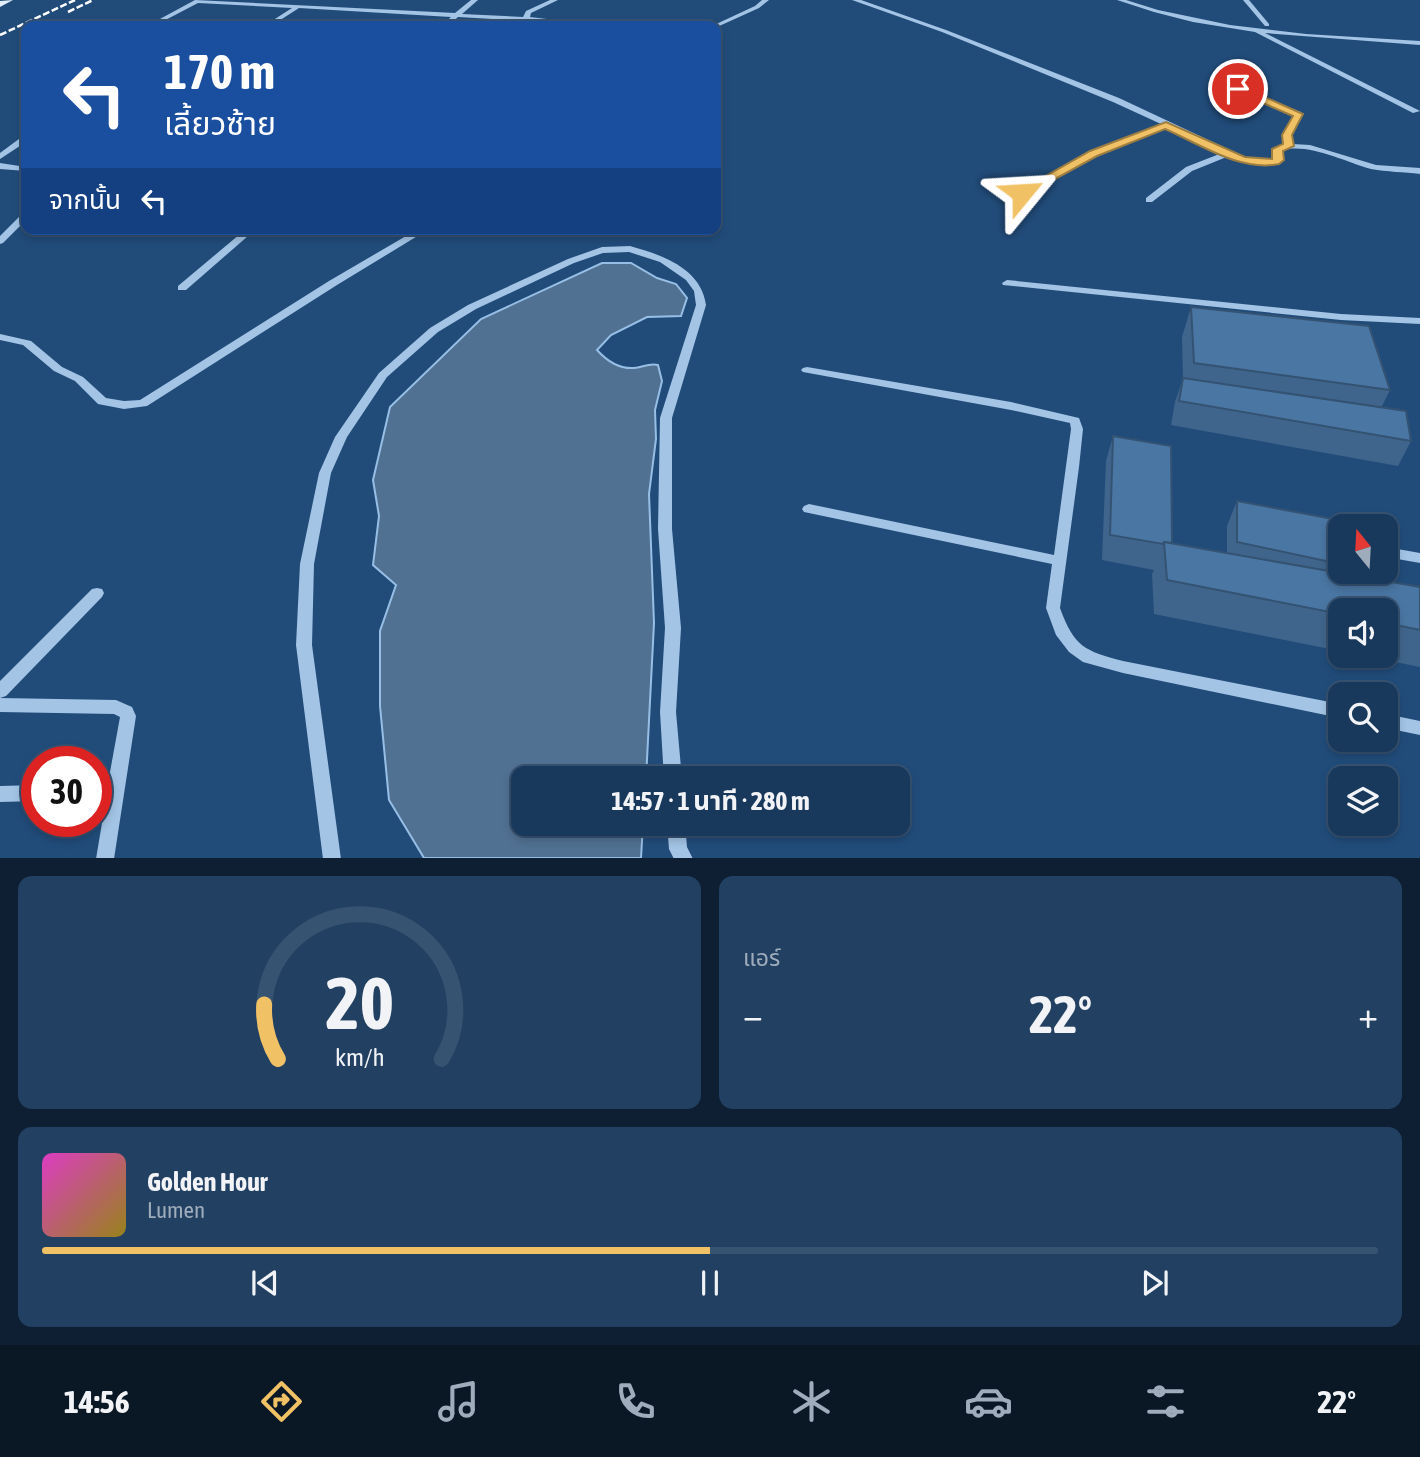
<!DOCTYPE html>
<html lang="th">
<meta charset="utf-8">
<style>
body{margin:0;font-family:"Asap Condensed","Noto Sans Thai",sans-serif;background:#224062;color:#f1f3f6;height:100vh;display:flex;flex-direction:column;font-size:26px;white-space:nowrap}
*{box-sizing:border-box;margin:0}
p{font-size:23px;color:#9facbb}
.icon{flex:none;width:38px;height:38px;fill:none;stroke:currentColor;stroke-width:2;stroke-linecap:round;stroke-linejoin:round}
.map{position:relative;height:858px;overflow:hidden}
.details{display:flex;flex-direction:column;gap:18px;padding:18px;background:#0e1f33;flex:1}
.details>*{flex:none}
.hud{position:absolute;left:21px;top:21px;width:700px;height:214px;border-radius:14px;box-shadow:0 4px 10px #0003,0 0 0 2px #375372;background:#1a4fa0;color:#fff;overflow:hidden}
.needle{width:46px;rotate:342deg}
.buttons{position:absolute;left:1328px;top:514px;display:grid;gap:14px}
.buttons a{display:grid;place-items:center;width:70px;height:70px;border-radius:14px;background:#19395c;box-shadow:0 4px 10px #0003,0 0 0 2px #375372;font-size:35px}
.speed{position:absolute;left:21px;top:746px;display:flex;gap:14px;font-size:35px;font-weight:700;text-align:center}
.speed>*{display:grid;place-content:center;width:91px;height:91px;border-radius:50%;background:#19395c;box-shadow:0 4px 10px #0003,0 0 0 2px #375372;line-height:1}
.speed .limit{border:10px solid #d22;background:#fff;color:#111}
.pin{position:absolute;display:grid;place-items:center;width:60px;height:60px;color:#fff;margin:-30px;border:4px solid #fff;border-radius:50%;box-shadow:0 2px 7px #0007}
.me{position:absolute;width:77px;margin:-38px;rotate:63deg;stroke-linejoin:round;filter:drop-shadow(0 0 5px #0008)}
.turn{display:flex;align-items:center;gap:24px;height:147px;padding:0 28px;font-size:32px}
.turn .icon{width:91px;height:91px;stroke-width:2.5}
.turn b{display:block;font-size:49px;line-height:60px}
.then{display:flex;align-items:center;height:66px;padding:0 28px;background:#0003;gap:14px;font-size:26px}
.big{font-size:52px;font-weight:700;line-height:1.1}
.details .card{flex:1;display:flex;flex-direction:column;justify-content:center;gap:10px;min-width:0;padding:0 24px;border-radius:14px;background:#224062}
.details .dial{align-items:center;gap:0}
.dial svg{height:182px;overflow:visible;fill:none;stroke:#375372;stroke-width:7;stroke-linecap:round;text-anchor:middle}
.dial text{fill:#f1f3f6;stroke:none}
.song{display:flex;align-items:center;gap:21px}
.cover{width:84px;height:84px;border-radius:10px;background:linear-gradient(135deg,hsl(310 70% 55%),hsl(50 70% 35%))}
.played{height:7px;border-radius:4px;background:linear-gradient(90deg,#f1c265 50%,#375372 50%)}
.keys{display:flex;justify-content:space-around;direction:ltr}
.heat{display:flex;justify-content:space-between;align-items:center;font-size:38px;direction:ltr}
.details .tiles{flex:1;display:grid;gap:18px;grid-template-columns:1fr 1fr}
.card:last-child{grid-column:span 2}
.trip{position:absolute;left:511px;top:766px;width:399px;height:70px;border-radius:14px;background:#19395c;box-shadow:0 4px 10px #0003,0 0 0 2px #375372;font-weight:700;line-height:70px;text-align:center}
.dock{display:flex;height:112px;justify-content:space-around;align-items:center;background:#0a1725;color:#9facbb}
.dock .icon{width:49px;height:49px}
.dock .selected{color:#f1c265}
.dock b{font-size:32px;color:#f1f3f6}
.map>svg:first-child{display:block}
.water{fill:#517192;stroke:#97bfe6;stroke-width:2}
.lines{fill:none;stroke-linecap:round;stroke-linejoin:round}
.minor{fill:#a3c4e5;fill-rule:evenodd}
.major{fill:#e3eefd;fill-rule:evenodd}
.rail{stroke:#fff;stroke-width:2.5;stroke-dasharray:7 2.5;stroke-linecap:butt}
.wall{fill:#40658c}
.building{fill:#4a76a3;stroke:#345372;stroke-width:2}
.route{fill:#f1c265;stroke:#9d7e42;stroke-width:2}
</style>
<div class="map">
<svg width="1420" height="859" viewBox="0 0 1420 859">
<rect width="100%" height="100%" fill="#214c7a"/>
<path class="water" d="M602,263H631L657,278L676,284L687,298L681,316L647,317L611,335L597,350C606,360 619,369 634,368C643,367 649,363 658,365L662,381L655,410L656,439L649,494L654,623L646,779H523V824H643L641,858H424L389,800L380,706V631L396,585L373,565L379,516L373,480L390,407L481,319Z"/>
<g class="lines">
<g class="minor">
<path d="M195,0L455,13L471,0H478L462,14L523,17L526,11L550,0H558L531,13L530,17L547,19L545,22L458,17L448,26H441L451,17L299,8L271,26H264L292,8L198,3L154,26H147Z"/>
<path d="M762,0H769L759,8L717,27L712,26L755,6Z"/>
<path d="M852,0H861L946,30L1119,98L1249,159L1265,161L1274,159L1273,149L1285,145L1283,135L1294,115L1235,91V87H1238L1301,112L1302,114L1291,135L1293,144L1310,145L1376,165L1420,168V174C1404,172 1387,172 1371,169C1343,161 1310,143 1281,150V162C1262,169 1246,164 1229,156L1192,171L1152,202H1146V198L1186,167L1222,153L1168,127L1096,156L1025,195H1019V191L1090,152L1161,124L1113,102L942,32Z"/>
<path d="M1117,0H1126L1158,10L1230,25L1306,34L1420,41V45L1265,33L1420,111L1413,113L1255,32L1193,22L1154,12Z"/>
<path d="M1243,0H1249L1269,24V26H1265Z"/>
<path d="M23,136H26V142L0,159V153Z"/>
<path d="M0,163L26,167V171L0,169Z"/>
<path d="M26,212V220L3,243L0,244V236L23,213Z"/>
<path d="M246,229H256L186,290H178V286Z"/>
<path d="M418,229H429L337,285L147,406L124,409L98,404L75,381L54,371L23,345L0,340V334L31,341L62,367L83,377L106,398L124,401L140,400L329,281Z"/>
<path d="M630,246C662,255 701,268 706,305L672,418V529L681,628L676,712L682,779H664L660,712L665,628L658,529L660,418L696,305L694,291L686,280L660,262L629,252L603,253L574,263L476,309L438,332L387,377L347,437L331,473L314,564L312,645L341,859H323L296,645L300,564L319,473L335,437L379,373L430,328L468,305L568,259L602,247Z"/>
<path d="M1007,280L1341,314L1420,318V324L1341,320L1003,285L1002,283Z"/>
<path d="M807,367L1011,402L1079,418L1083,429L1079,467L1060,608C1074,647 1085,651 1123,661L1340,704V718L1123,673L1083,662L1069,652L1056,635L1046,608L1052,564L804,512L802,509L804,506L809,504L1054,555L1071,429L1070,423L1011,410L803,372L801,370L803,368Z"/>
<path d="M1386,547L1420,553V563L1386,557Z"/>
<path d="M97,588L102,589L104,593L102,597L6,696L0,698V681L92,589Z"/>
<path d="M0,698L116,700L132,707L136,716L114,859H96L106,799H96V783H108L120,717L114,714L0,712Z"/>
<path d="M1386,714L1420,721V735L1386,728Z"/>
<path d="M37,785V801L0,802V786Z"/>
<path d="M667,824H685L687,847L693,859H674L669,849Z"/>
</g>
<path class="major" d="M13,0L0,7V1Z"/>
<g class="rail">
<path d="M68,12L93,0"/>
<path d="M0,35L75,0"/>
</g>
</g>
<g class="wall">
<path d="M1191,307L1390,390L1381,408L1411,441L1398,466L1171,425L1175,402L1183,378L1182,337Z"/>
<path d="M1113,436L1172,543L1227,553V526L1237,501L1340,527V572H1386L1390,575L1387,581L1420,587V667L1366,656H1386V611H1340V651L1154,614L1152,574L1154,570L1102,560L1106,461Z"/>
</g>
<g class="building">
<path d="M1191,307L1369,326L1390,390L1194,363Z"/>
<path d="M1183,378L1406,411L1411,441L1179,401Z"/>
<path d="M1113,436L1171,446L1172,543L1164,542L1163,544L1110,535Z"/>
<path d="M1237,501L1376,527H1340V564L1237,542Z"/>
<path d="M1164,542L1420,587V630L1386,623V611H1340V614L1167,580Z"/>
<path d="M1386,552L1390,575L1380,572H1386Z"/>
</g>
<path class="route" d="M1235,87H1242L1303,114L1292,135L1294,146L1283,151L1284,160L1279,164C1240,172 1200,144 1165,129L1097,156L1026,195L1016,193L1090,151L1166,122L1245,157L1272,159V149L1283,144L1282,135L1293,116L1235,91Z"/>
</svg>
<div class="buttons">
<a><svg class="needle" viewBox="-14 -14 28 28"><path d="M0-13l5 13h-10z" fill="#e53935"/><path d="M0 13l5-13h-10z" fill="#9facbb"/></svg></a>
<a><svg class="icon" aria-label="sound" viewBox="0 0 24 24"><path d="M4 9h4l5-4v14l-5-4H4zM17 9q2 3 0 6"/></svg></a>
<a><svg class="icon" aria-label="search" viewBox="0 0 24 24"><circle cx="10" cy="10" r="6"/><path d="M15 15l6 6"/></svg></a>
<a><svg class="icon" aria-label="layers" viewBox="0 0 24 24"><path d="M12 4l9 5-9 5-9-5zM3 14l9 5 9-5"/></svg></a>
</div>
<div class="speed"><div class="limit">30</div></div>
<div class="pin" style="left:1238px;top:89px;background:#d93025"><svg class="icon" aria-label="arrive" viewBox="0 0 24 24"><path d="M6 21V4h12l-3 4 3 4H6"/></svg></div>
<svg class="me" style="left:1022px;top:193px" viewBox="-20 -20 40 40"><path d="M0-17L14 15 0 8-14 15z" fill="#f1c265" stroke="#fff" stroke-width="4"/></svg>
<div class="trip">14:57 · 1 นาที · 280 m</div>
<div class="hud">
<div class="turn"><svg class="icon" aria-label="left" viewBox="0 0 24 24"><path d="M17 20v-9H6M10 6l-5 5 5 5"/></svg><div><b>170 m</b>เลี้ยวซ้าย</div></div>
<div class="then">จากนั้น<svg class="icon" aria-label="left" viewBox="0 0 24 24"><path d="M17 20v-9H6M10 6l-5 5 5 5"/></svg></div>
</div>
</div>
<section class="details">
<div class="tiles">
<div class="card dial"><svg viewBox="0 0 100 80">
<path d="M14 69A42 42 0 1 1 86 69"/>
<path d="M14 69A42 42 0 0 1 8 45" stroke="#f1c265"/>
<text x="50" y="56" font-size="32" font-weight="700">20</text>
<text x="50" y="72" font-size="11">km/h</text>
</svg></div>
<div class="card"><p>แอร์</p>
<div class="heat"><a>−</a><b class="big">22°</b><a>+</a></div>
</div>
<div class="card">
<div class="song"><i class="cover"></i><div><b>Golden Hour</b><p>Lumen</p></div></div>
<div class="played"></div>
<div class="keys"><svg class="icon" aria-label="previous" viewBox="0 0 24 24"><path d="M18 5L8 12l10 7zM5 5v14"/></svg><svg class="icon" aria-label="pause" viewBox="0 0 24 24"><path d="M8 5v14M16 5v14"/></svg><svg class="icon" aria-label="next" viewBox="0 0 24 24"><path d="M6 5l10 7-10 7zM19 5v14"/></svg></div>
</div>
</div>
</section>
<nav class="dock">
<b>14:56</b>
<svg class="icon selected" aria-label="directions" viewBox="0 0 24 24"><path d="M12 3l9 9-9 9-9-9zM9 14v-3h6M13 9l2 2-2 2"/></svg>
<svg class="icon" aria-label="music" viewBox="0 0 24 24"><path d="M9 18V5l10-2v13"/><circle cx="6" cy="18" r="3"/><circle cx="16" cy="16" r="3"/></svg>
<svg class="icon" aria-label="phone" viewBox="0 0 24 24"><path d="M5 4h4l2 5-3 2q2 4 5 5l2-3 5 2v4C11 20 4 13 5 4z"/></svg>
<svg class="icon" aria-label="climate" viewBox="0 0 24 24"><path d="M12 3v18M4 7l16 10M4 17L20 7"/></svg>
<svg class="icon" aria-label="car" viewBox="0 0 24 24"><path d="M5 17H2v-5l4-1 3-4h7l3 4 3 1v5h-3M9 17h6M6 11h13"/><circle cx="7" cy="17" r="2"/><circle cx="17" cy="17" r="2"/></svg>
<svg class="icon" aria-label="filters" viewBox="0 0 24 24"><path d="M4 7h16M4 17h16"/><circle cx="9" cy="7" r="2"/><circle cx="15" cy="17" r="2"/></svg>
<b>22°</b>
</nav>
